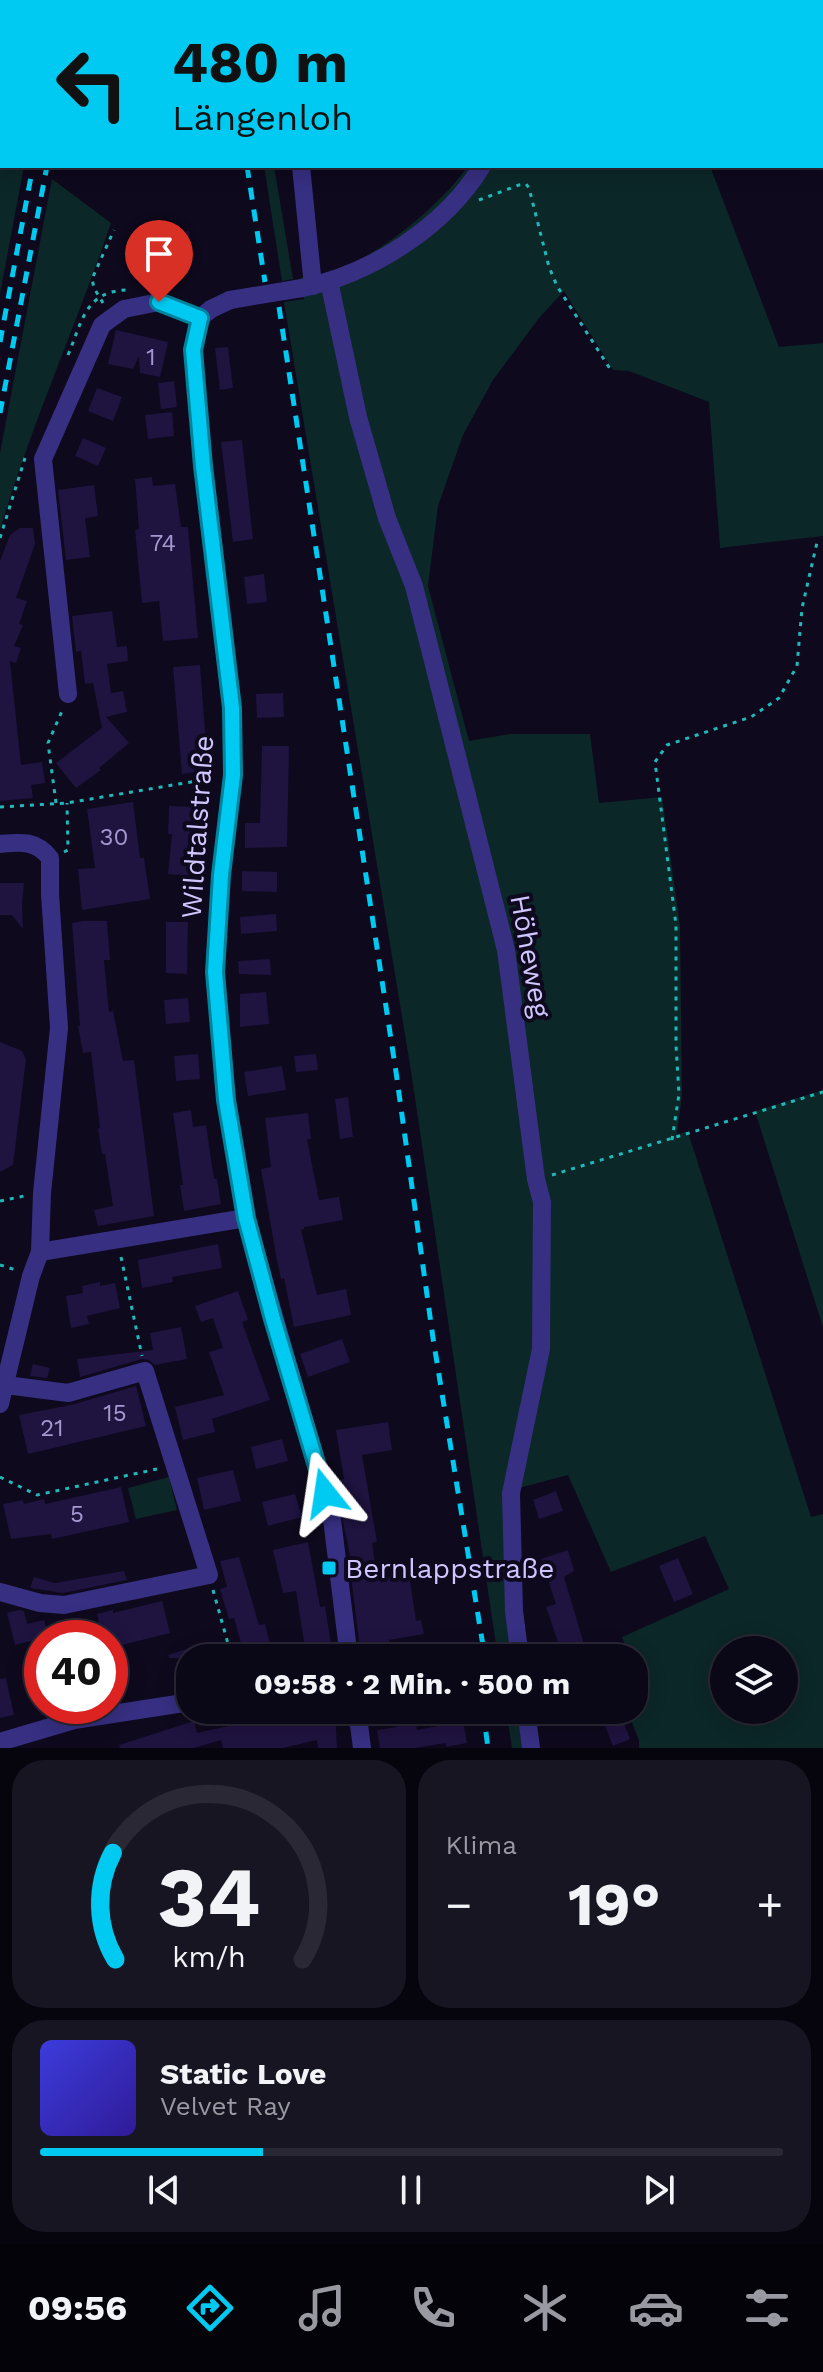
<!DOCTYPE html>
<html lang="de">
<meta charset="utf-8">
<style>
body{margin:0;font-family:"Work Sans",sans-serif;background:#181523;color:#f1f3f6;height:100vh;display:flex;flex-direction:column;font-size:30px;white-space:nowrap}
*{box-sizing:border-box;margin:0}
p{font-size:26px;color:#9999a1}
.icon{flex:none;width:44px;height:44px;fill:none;stroke:currentColor;stroke-width:2;stroke-linecap:round;stroke-linejoin:round}
.map{position:relative;height:1748px;overflow:hidden}
.drawer{display:flex;flex-direction:column;gap:12px;padding:12px;background:#06040c;flex:1}
.drawer>*{flex:none}
.top-card{position:absolute;left:0px;top:0px;width:824px;height:168px;box-shadow:0 4px 20px #0003,0 0 0 2px #2a2835;background:#00caf1;color:#111;overflow:hidden}
.tools{position:absolute;left:710px;top:1636px;display:grid;gap:16px}
.tools a{display:grid;place-items:center;width:88px;height:88px;border-radius:50%;background:#0a0716;box-shadow:0 4px 20px #0003,0 0 0 2px #2a2835;font-size:40px}
.speed{position:absolute;left:24px;top:1620px;display:flex;gap:16px;font-size:40px;font-weight:700;text-align:center}
.speed>*{display:grid;place-content:center;width:104px;height:104px;border-radius:50%;background:#0a0716;box-shadow:0 4px 20px #0003,0 0 0 2px #2a2835;line-height:1}
.speed .limit{border:12px solid #d22;background:#fff;color:#111}
.pin{position:absolute;display:grid;place-items:center;width:68px;height:68px;color:#fff;margin:-82px -34px;border-radius:50% 50% 50% 0;rotate:-45deg;box-shadow:0 0 8px #0007}
.pin .icon{rotate:45deg}
.me{position:absolute;width:88px;margin:-44px;rotate:345deg;stroke-linejoin:round;filter:drop-shadow(0 0 6px #0008)}
.turn{display:flex;align-items:center;gap:28px;height:168px;padding:0 40px;font-size:36px}
.turn .icon{width:104px;height:104px;stroke-width:2.5}
.turn b{display:block;font-size:56px;line-height:68px}
.big{font-size:60px;font-weight:700;line-height:1.1}
.drawer .tile{flex:1;display:flex;flex-direction:column;justify-content:center;gap:12px;min-width:0;padding:0 28px;border-radius:32px;background:#181523}
.drawer .dial{align-items:center;gap:0}
.dial svg{height:208px;overflow:visible;fill:none;stroke:#2a2835;stroke-width:7;stroke-linecap:round;text-anchor:middle}
.dial text{fill:#f1f3f6;stroke:none}
.song{display:flex;align-items:center;gap:24px}
.cover{width:96px;height:96px;border-radius:12px;background:linear-gradient(135deg,hsl(240 70% 55%),hsl(250 70% 35%))}
.played{height:8px;border-radius:4px;background:linear-gradient(90deg,#00caf1 30%,#2a2835 30%)}
.keys{display:flex;justify-content:space-around;direction:ltr}
.heat{display:flex;justify-content:space-between;align-items:center;font-size:44px;direction:ltr}
.drawer .tiles{flex:1;display:grid;gap:12px;grid-template-columns:1fr 1fr}
.tile:last-child{grid-column:span 2}
.trip{position:absolute;left:176px;top:1644px;width:472px;height:80px;border-radius:32px;background:#0a0716;box-shadow:0 4px 20px #0003,0 0 0 2px #2a2835;font-weight:700;line-height:80px;text-align:center}
.tabs{display:flex;height:128px;justify-content:space-around;align-items:center;background:#040309;color:#9999a1}
.tabs .icon{width:56px;height:56px}
.tabs .selected{color:#00caf1}
.tabs b{font-size:36px;color:#f1f3f6}
.map>svg:first-child{display:block}
.green{fill:#0c2728;fill-rule:evenodd}
.building{fill:#1f1340}
.lines{fill:none;stroke-linecap:round;stroke-linejoin:round}
.path{stroke:#20b9b9;stroke-width:3;stroke-dasharray:4 6;stroke-linecap:butt}
.minor{stroke:#372f82;stroke-width:18}
.rail{stroke:#00caf1;stroke-width:5;stroke-dasharray:12 10;stroke-linecap:butt}
.minor-bridge{stroke:#372f82;stroke-width:18}
.route-casing{stroke:#00839d;stroke-width:20}
.route{stroke:#00caf1;stroke-width:14}
.poi-dot{fill:#00caf1;stroke:#0e091d;stroke-width:3}
.labels{text-anchor:middle;stroke-width:8;stroke-linejoin:round;paint-order:stroke}
.number-label{font-size:24px;fill:#a499cf}
.street-label{font-size:28px;fill:#d0c6ff;stroke:#0e091d}
.poi-label{font-size:28px;fill:#d0c6ff;stroke:#0e091d;text-anchor:start}
</style>
<div class="map">
<svg width="823" height="1748" viewBox="0 0 823 1748">
<rect width="100%" height="100%" fill="#0e091d"/>
<g class="green">
<path d="M0,0H46L2,2V166H24L0,294Z"/>
<path d="M535,0H688L689,2H534Z"/>
<path d="M709,0H823V114L822,2H705Z"/>
<path d="M264,166H274L293,279L282,281Z"/>
<path d="M468,166H710L779,347L823,343V536L720,548L709,402L629,371L613,370L564,291L539,318L493,380L463,435L438,506L428,586L469,741L510,734H590L599,803L662,797L680,926L682,1095L677,1134L688,1132L811,1517L823,1514V1748H639V1740L627,1710H634V1676L637,1675L634,1658H630L622,1637L729,1589L705,1536L611,1572L568,1475L504,1492L513,1658H498L411,1071L284,302L304,299L300,278C311,276 321,275 331,272C377,258 441,205 468,166ZM724,1650H784V1710H724Z"/>
<path d="M52,179L111,223C76,326 31,425 0,530V453Z"/>
<path d="M823,1090V1327L755,1111Z"/>
<path d="M169,1477L177,1510L136,1519L128,1488Z"/>
<path d="M506,1710H518L522,1748H512Z"/>
</g>
<g class="building">
<path d="M189,231L190,245L178,246L176,233Z"/>
<path d="M172,245L173,267L144,269L143,246Z"/>
<path d="M116,330L168,342L160,377L140,373L139,356L133,369L108,364Z"/>
<path d="M228,347L233,388L220,390L215,348Z"/>
<path d="M174,381L177,407L161,409L158,383Z"/>
<path d="M97,388L122,397L113,421L88,411Z"/>
<path d="M172,412L174,436L148,439L145,415Z"/>
<path d="M83,438L106,448L98,466L75,456Z"/>
<path d="M242,440L253,539L233,542L221,442Z"/>
<path d="M152,477L153,486L175,484L181,527H188L198,638L163,641L159,601L142,603L135,530L139,529L135,479Z"/>
<path d="M94,485L98,516L85,518L90,557L66,560L58,490Z"/>
<path d="M20,528H33L35,544L16,598L27,601L19,624L23,625L14,646L21,648L16,663L10,661L21,765L42,762L45,783L31,785L33,798L0,801V561L10,535Z"/>
<path d="M264,574L267,602L247,604L244,577Z"/>
<path d="M112,611L117,647L127,646L128,661L107,664L111,693L123,691L127,712L106,717L129,743L99,768L101,770L76,788L56,763L102,728L93,683L85,684L81,651L76,652L72,616Z"/>
<path d="M200,665L208,770L182,774L173,667Z"/>
<path d="M283,693L284,717L257,718L256,694Z"/>
<path d="M262,746H289L287,847L245,848V823H260Z"/>
<path d="M133,802L140,858H144L150,899L82,910L78,869L95,868L87,809Z"/>
<path d="M169,806L204,807L202,849H195L196,876L168,874L172,834H168Z"/>
<path d="M242,871L277,872V892L242,891Z"/>
<path d="M0,883H24L22,903L23,929L12,915H0Z"/>
<path d="M276,914L277,931L241,934L240,917Z"/>
<path d="M83,921H107L110,960H104L109,1012L113,1011L123,1061L134,1060L154,1216L98,1226L94,1210L113,1206L105,1154H102L98,1129L100,1128L91,1052L83,1053L78,1026H80L72,923Z"/>
<path d="M166,922H188L187,974L166,973Z"/>
<path d="M270,959L271,975L239,974L238,961Z"/>
<path d="M266,992L269,1024L240,1027V994Z"/>
<path d="M188,998L190,1022L166,1024L164,1000Z"/>
<path d="M0,1042L22,1051L26,1059L13,1165L0,1172Z"/>
<path d="M198,1054L200,1079L176,1081L174,1056Z"/>
<path d="M316,1054L318,1070L296,1072L294,1056Z"/>
<path d="M282,1066L286,1090L248,1096L244,1072Z"/>
<path d="M348,1097L353,1137L340,1139L335,1099Z"/>
<path d="M191,1110L193,1127L206,1125L214,1179H217L221,1204L184,1211L180,1185H183L173,1113Z"/>
<path d="M308,1113L311,1139H307L319,1200L339,1197L343,1220L304,1227V1229L301,1230L317,1295L346,1289L351,1315L294,1327L284,1278L281,1279L276,1255L261,1169L271,1167L265,1118Z"/>
<path d="M218,1244L222,1268L172,1277L173,1282L142,1288L138,1260Z"/>
<path d="M100,1282V1286L115,1283L120,1308L87,1316L89,1324L71,1328L66,1296L83,1293L82,1286Z"/>
<path d="M238,1291L248,1320L242,1322L270,1400L212,1419L215,1432L183,1440L175,1407L224,1395L209,1352L223,1348L213,1318L201,1322L195,1306Z"/>
<path d="M181,1327L187,1359L155,1365L149,1360L142,1359L80,1377L77,1359L153,1350L150,1333Z"/>
<path d="M342,1339L350,1362L308,1377L300,1354Z"/>
<path d="M33,1364L50,1368L47,1378L30,1376Z"/>
<path d="M136,1386L146,1426L28,1454L19,1415L71,1405Z"/>
<path d="M388,1422L392,1450L362,1455L377,1542L372,1543L377,1578L409,1574L416,1621L421,1620L424,1634L389,1640L392,1658H361L350,1567L352,1566L335,1481L344,1479L336,1430Z"/>
<path d="M282,1439L288,1461L256,1469L251,1447Z"/>
<path d="M233,1470L241,1501L204,1510L197,1478Z"/>
<path d="M121,1487L129,1522L52,1539L51,1534L11,1539L3,1504L23,1500L24,1504L44,1499L45,1504Z"/>
<path d="M556,1491L563,1511L539,1519L533,1500Z"/>
<path d="M295,1494L302,1517L268,1526L262,1502Z"/>
<path d="M308,1542L320,1607L325,1606L331,1644L305,1648L296,1591L283,1593L273,1550Z"/>
<path d="M568,1550L574,1571L564,1577L584,1644L561,1651L546,1607L556,1604L541,1559Z"/>
<path d="M239,1557L259,1625L265,1624L272,1652L248,1658H245L234,1618L229,1619L220,1589L227,1587L220,1561Z"/>
<path d="M678,1558L693,1594L674,1602L659,1566Z"/>
<path d="M124,1571L127,1580L63,1593L30,1588L34,1577L55,1583Z"/>
<path d="M162,1601L170,1633L122,1645L121,1642L110,1645V1638H54L53,1633L99,1622L97,1614L113,1610V1613Z"/>
<path d="M19,1610L24,1611L27,1624L44,1620L49,1638H42V1665L37,1666L31,1641L15,1645L7,1613Z"/>
<path d="M209,1642L214,1658H169L168,1655Z"/>
<path d="M6,1678L14,1715L0,1718V1679Z"/>
<path d="M276,1710H335L337,1748H318L317,1740L283,1748H223L221,1740L194,1748H120L119,1745L194,1721L197,1733L233,1725L231,1716L244,1712L245,1717Z"/>
<path d="M394,1710H414L417,1730L443,1725L440,1712L461,1710L467,1743L446,1747V1743L415,1748H380L377,1730L397,1727Z"/>
<path d="M599,1710H619L630,1739L613,1746Z"/>
</g>
<g class="lines">
<g class="path">
<path d="M290,0V2"/>
<path d="M479,200L519,185L526,184L529,188L549,267L557,286L612,372"/>
<path d="M103,303L94,288L92,279L114,230"/>
<path d="M68,355C82,322 85,291 127,290"/>
<path d="M0,538L25,458"/>
<path d="M56,803L48,743L62,711"/>
<path d="M0,807L67,803L214,778"/>
<path d="M64,852L68,850L67,803"/>
<path d="M672,1140L679,1094L676,1045V925L655,762L667,745L751,717L779,698L797,666L802,608L818,538"/>
<path d="M552,1175L823,1092"/>
<path d="M0,1201L24,1196"/>
<path d="M121,1257L142,1356"/>
<path d="M0,1265L16,1270"/>
<path d="M0,1477L37,1495L157,1469"/>
<path d="M213,1590L232,1658"/>
</g>
<g class="minor">
<path d="M546,2V0"/>
<path d="M301,166L313,286"/>
<path d="M329,281L358,417L387,518L414,586L506,950L536,1179L542,1202L541,1349L511,1493L514,1611L520,1658"/>
<path d="M302,288C371,274 445,227 482,166"/>
<path d="M230,300L211,309L200,318L193,350L203,466L232,708L233,775L221,875L215,972L226,1100L246,1218L332,1519L349,1658"/>
<path d="M68,694L43,459L102,325L124,309L159,302L200,318"/>
<path d="M0,844C21,842 36,840 50,858V894L59,1028L42,1193L40,1252L246,1218"/>
<path d="M0,1404L31,1276L40,1252"/>
<path d="M0,1592L40,1603L64,1605L209,1575L145,1371L68,1393L6,1385"/>
<path d="M357,1710L362,1748"/>
<path d="M526,1710L531,1748"/>
<path d="M0,1742L74,1720L190,1702"/>
</g>
<g class="rail">
<path d="M221,0V2"/>
<path d="M56,2V0"/>
<path d="M247,166L265,282"/>
<path d="M279,307L396,1072L433,1338L485,1658"/>
<path d="M0,342L33,166"/>
<path d="M0,413L47,166"/>
<path d="M483,1710L488,1748"/>
</g>
<path class="minor-bridge" d="M230,300L302,288"/>
</g>
<g class="lines">
<g class="route-casing">
<path id="route" d="M159,302L200,318L193,350L203,466L232,708L233,775L221,875L215,972L226,1100L246,1218L273,1319L325,1493"/>
</g>
<use href="#route" class="route"/>
</g>
<rect class="poi-dot" x="321" y="1560" width="16" height="16" rx="4"/>
<g class="labels">
<g class="number-label">
<text x="151" y="365">1</text>
<text x="163" y="551">74</text>
<text x="114" y="845">30</text>
<text x="115" y="1421">15</text>
<text x="52" y="1436">21</text>
<text x="77" y="1522">5</text>
</g>
<g class="street-label">
<text transform="translate(197 827) rotate(-86)" y="10">Wildtalstraße</text>
<text transform="translate(531 956) rotate(80)" y="10">Höheweg</text>
</g>
<g class="poi-label">
<text x="345" y="1578">Bernlappstraße</text>
</g>
</g>
</svg>
<div class="tools">
<a><svg class="icon" aria-label="layers" viewBox="0 0 24 24"><path d="M12 4l9 5-9 5-9-5zM3 14l9 5 9-5"/></svg></a>
</div>
<div class="speed"><div class="limit">40</div></div>
<div class="pin" style="left:159px;top:302px;background:#d93025"><svg class="icon" aria-label="arrive" viewBox="0 0 24 24"><path d="M6 21V4h12l-3 4 3 4H6"/></svg></div>
<svg class="me" style="left:325px;top:1493px" viewBox="-20 -20 40 40"><path d="M0-17L14 15 0 8-14 15z" fill="#00caf1" stroke="#fff" stroke-width="4"/></svg>
<div class="trip">09:58 · 2 Min. · 500 m</div>
<div class="top-card">
<div class="turn"><svg class="icon" aria-label="left" viewBox="0 0 24 24"><path d="M17 20v-9H6M10 6l-5 5 5 5"/></svg><div><b>480 m</b>Längenloh</div></div>
</div>
</div>
<section class="drawer">
<div class="tiles">
<div class="tile dial"><svg viewBox="0 0 100 80">
<path d="M14 69A42 42 0 1 1 86 69"/>
<path d="M14 69A42 42 0 0 1 13 28" stroke="#00caf1"/>
<text x="50" y="56" font-size="32" font-weight="700">34</text>
<text x="50" y="72" font-size="11">km/h</text>
</svg></div>
<div class="tile"><p>Klima</p>
<div class="heat"><a>−</a><b class="big">19°</b><a>+</a></div>
</div>
<div class="tile">
<div class="song"><i class="cover"></i><div><b>Static Love</b><p>Velvet Ray</p></div></div>
<div class="played"></div>
<div class="keys"><svg class="icon" aria-label="previous" viewBox="0 0 24 24"><path d="M18 5L8 12l10 7zM5 5v14"/></svg><svg class="icon" aria-label="pause" viewBox="0 0 24 24"><path d="M8 5v14M16 5v14"/></svg><svg class="icon" aria-label="next" viewBox="0 0 24 24"><path d="M6 5l10 7-10 7zM19 5v14"/></svg></div>
</div>
</div>
</section>
<nav class="tabs">
<b>09:56</b>
<svg class="icon selected" aria-label="directions" viewBox="0 0 24 24"><path d="M12 3l9 9-9 9-9-9zM9 14v-3h6M13 9l2 2-2 2"/></svg>
<svg class="icon" aria-label="music" viewBox="0 0 24 24"><path d="M9 18V5l10-2v13"/><circle cx="6" cy="18" r="3"/><circle cx="16" cy="16" r="3"/></svg>
<svg class="icon" aria-label="phone" viewBox="0 0 24 24"><path d="M5 4h4l2 5-3 2q2 4 5 5l2-3 5 2v4C11 20 4 13 5 4z"/></svg>
<svg class="icon" aria-label="climate" viewBox="0 0 24 24"><path d="M12 3v18M4 7l16 10M4 17L20 7"/></svg>
<svg class="icon" aria-label="car" viewBox="0 0 24 24"><path d="M5 17H2v-5l4-1 3-4h7l3 4 3 1v5h-3M9 17h6M6 11h13"/><circle cx="7" cy="17" r="2"/><circle cx="17" cy="17" r="2"/></svg>
<svg class="icon" aria-label="filters" viewBox="0 0 24 24"><path d="M4 7h16M4 17h16"/><circle cx="9" cy="7" r="2"/><circle cx="15" cy="17" r="2"/></svg>
</nav>
